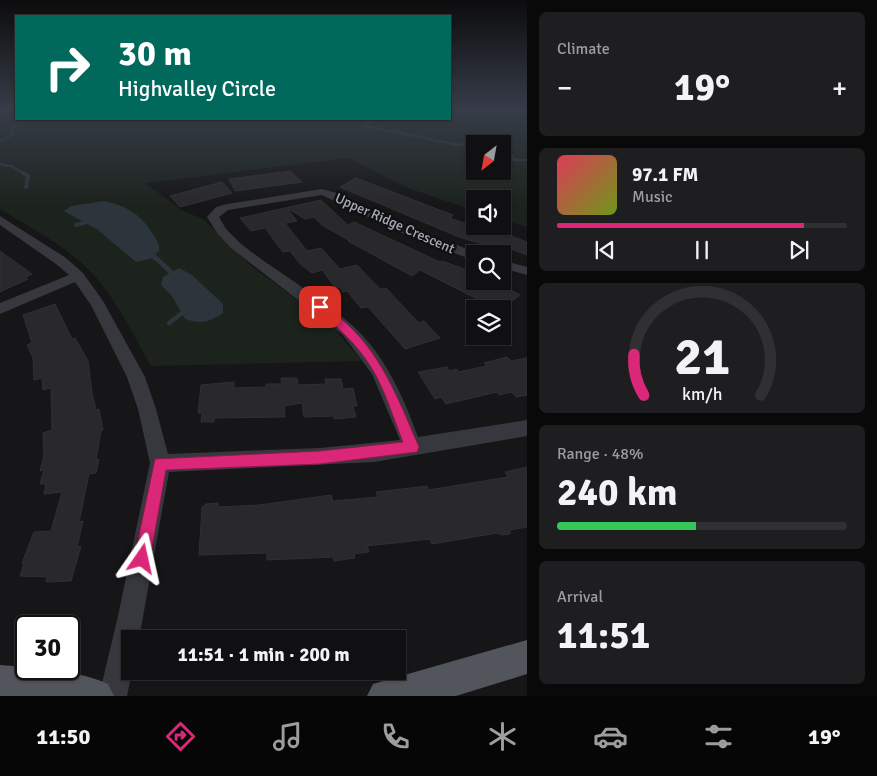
<!DOCTYPE html>
<meta charset="utf-8">
<style>
body{margin:0;font-family:Signika,sans-serif;background:#1e1e20;color:#f1f3f6;height:100vh;display:flex;flex-direction:column;font-size:19px;white-space:nowrap}
*{box-sizing:border-box;margin:0}
p{font-size:16px;color:#9c9d9f}
.icon{flex:none;width:28px;height:28px;fill:none;stroke:currentColor;stroke-width:2;stroke-linecap:round;stroke-linejoin:round}
.map{position:relative;flex:1;overflow:hidden}
.side{display:flex;flex-direction:column;gap:12px;padding:12px;background:#09090a;width:350px}
.side>*{flex:none}
.banner{position:absolute;left:15px;top:15px;width:436px;height:105px;border-radius:0px;box-shadow:0 1px 4px #0004,0 0 0 1px #303032;background:#00695c;color:#fff;overflow:hidden}
.needle{width:32px;rotate:211deg}
.buttons{position:absolute;left:466px;top:135px;display:grid;gap:10px}
.buttons a{display:grid;place-items:center;width:45px;height:45px;border-radius:0px;background:#101012;box-shadow:0 1px 4px #0004,0 0 0 1px #303032;font-size:25px}
.speed{position:absolute;left:15px;top:615px;display:flex;gap:10px;font-size:25px;font-weight:700;text-align:center}
.speed>*{display:grid;place-content:center;width:65px;height:65px;border-radius:50%;background:#101012;box-shadow:0 1px 4px #0004,0 0 0 1px #303032;line-height:1}
.speed .limit{border:2px solid #111;border-radius:8px;background:#fff;color:#111}
.pin{position:absolute;display:grid;place-items:center;width:42px;height:42px;color:#fff;margin:-21px;border-radius:10px;box-shadow:0 2px 8px #0006}
.me{position:absolute;width:55px;margin:-28px;rotate:11deg;stroke-linejoin:round;filter:drop-shadow(0 0 4px #0008)}
.turn{display:flex;align-items:center;gap:18px;height:105px;padding:0 20px;font-size:22px}
.turn .icon{width:65px;height:65px;stroke-width:2.5}
.turn b{display:block;font-size:35px;line-height:42px}
.big{font-size:38px;font-weight:800;line-height:1.1}
.side .card{flex:1;display:flex;flex-direction:column;justify-content:center;gap:8px;min-width:0;padding:0 18px;border-radius:8px;background:#1e1e20}
.side .dial{align-items:center;gap:0}
.dial svg{height:130px;overflow:visible;fill:none;stroke:#303032;stroke-width:7;stroke-linecap:round;text-anchor:middle}
.dial text{fill:#f1f3f6;stroke:none}
.song{display:flex;align-items:center;gap:15px}
.cover{width:60px;height:60px;border-radius:8px;background:linear-gradient(135deg,hsl(350 70% 55%),hsl(80 70% 35%))}
.played{height:5px;border-radius:2px;background:linear-gradient(90deg,#db2777 85%,#303032 85%)}
.keys{display:flex;justify-content:space-around;direction:ltr}
.heat{display:flex;justify-content:space-between;align-items:center;font-size:28px;direction:ltr}
.charge{height:8px;border-radius:4px;background:linear-gradient(90deg,#34c759 48%,#303032 0)}
.trip{position:absolute;left:121px;top:630px;width:285px;height:50px;border-radius:0px;background:#101012;box-shadow:0 1px 4px #0004,0 0 0 1px #303032;font-weight:800;line-height:50px;text-align:center}
.tab-bar{display:flex;height:80px;justify-content:space-around;align-items:center;background:#060607;color:#9c9d9f}
.tab-bar .icon{width:35px;height:35px}
.tab-bar .selected{color:#db2777}
.tab-bar b{font-size:22px;color:#f1f3f6}
main{display:flex;flex:1;min-height:0}
.map>svg:first-child{display:block}
.green{fill:#1c231d;fill-rule:evenodd}
.water{fill:#2c353c}
.lines{fill:none;stroke-linecap:round;stroke-linejoin:round}
.stream-far2{stroke:#2c353c;stroke-width:2.5}
.stream-far1{stroke:#2c353c;stroke-width:4}
.stream{stroke:#2c353c;stroke-width:4.5}
.building{fill:#29292c;stroke:#303034}
.minor{fill:#37383d;fill-rule:evenodd}
.major{fill:#53555c;fill-rule:evenodd}
.route{fill:#db2777;stroke:#8e194d}
.labels{text-anchor:middle;stroke-width:5;stroke-linejoin:round;paint-order:stroke}
.street-label{font-size:14px;fill:#a8adb8;stroke:#111113}
</style>
<main>
<div class="map">
<svg width="527" height="696" viewBox="0 0 527 696">
<rect width="100%" height="100%" fill="#161618"/>
<path class="green" d="M0,109H16V119H450V109H527V227L503,220L502,199H475V211L408,188L349,158L145,183L182,210L204,220L250,265L331,325L362,361L151,366C132,332 114,294 86,267C61,243 29,227 0,209ZM475,144H502V171H475Z"/>
<g class="water">
<path d="M104,201C126,206 140,213 152,233C156,239 160,244 159,251L150,259L136,262L98,230L64,211L71,206Z"/>
<path d="M179,268L192,275L223,304V313C209,323 200,324 185,319L172,296L161,285L163,277Z"/>
</g>
<g class="lines">
<g class="stream-far2">
<path d="M372,119L366,126L458,145L488,141L498,144"/>
<path d="M0,141L12,135L13,127L26,119"/>
<path d="M502,146L509,150L514,160H527"/>
<path d="M0,164L11,166L25,174"/>
</g>
<g class="stream-far1">
<path d="M23,173L28,176L26,187"/>
<path d="M76,225L90,221"/>
<path d="M150,253L156,259"/>
</g>
<g class="stream">
<path d="M155,257L175,276"/>
<path d="M169,323L186,310"/>
</g>
</g>
<g class="building">
<path d="M290,171L302,182L235,191L229,179Z"/>
<path d="M356,178L453,215L450,218L485,231L487,229L500,232L527,242V255L508,248L505,251L459,237L340,187Z"/>
<path d="M222,182L232,193L180,207L170,196Z"/>
<path d="M321,200L348,225L354,222L440,262L442,261L459,267L475,274V281H509L503,286L520,295L506,306L494,300L487,304L420,270L412,276L348,241H350L322,225L314,217L305,219L287,208L297,221L285,223L307,251L321,248L340,269L357,265L380,289L386,288L415,319L419,323L424,321L440,338L405,349L368,307L361,308L347,291L343,292L339,287L336,288L322,270L312,273L300,264L290,251L283,252L265,228L251,231L240,218Z"/>
<path d="M0,251L32,274L26,277L28,279L0,292Z"/>
<path d="M55,304L72,339L75,338L88,361L92,393L96,410L99,409L103,430H101L96,460L99,459L96,473L89,474L79,522L83,521L77,547L81,546L71,581L46,582L47,577L20,576L24,563H22L34,532L51,531L62,492L44,494L46,484H40L44,470L40,471L44,455L43,433L52,430L51,388L43,390L42,378L34,380L33,358L27,345L32,343L23,315Z"/>
<path d="M507,357L511,361L527,358V395L516,397L512,392L499,395L497,392L446,404L441,397L435,399L418,372L447,367L449,371L457,369L458,372L487,366L484,363Z"/>
<path d="M281,378H297L298,385L326,384L325,379H341L343,389L353,388L357,406H353L356,417L334,419V416L304,417L302,403L284,406L285,417L214,418V422H201L202,413H198L201,385L234,382V388L266,387V384H282Z"/>
<path d="M527,467V527L510,530V534L502,535L497,533L432,544L430,539L367,546L369,552L354,554L355,558L334,561L333,557L267,560V553L199,555L202,507L206,504L218,503V507L260,505L331,495L333,501L378,497L376,492L427,486L429,490L508,477L505,472Z"/>
</g>
<g class="lines">
<g class="minor">
<path d="M322,189L340,194L407,226L480,254H475V260L470,259L399,232L322,195L228,210L219,217L226,229L240,243C276,272 319,295 353,326C385,355 404,398 418,437L527,420V436L374,462L169,472L139,639H130V671H132L127,696H99L118,616L150,463L138,409L127,377L91,305L75,282L0,314V303L69,275L56,264L0,225V216L66,258L83,273L103,301L145,377L156,409L168,454L320,448L400,440L372,374L343,335L231,248L217,233L207,217L216,207L227,204Z"/>
<path d="M502,260L527,267V275L502,268Z"/>
</g>
<g class="major">
<path d="M527,640V674L456,696H367L373,684Z"/>
<path d="M0,665C35,668 75,669 108,684L114,696H0Z"/>
</g>
</g>
<linearGradient id="sky" x2="0" y2="1"><stop stop-color="#0c0c0d"/><stop offset="0.53" stop-color="#363c48"/><stop offset="1" stop-color="#363c48" stop-opacity="0"/></linearGradient>
<rect width="527" height="206" fill="url(#sky)"/>
<path class="route" d="M320,304C327,306 333,312 339,317C381,351 398,399 419,447L417,452L320,464L166,470L150,559L148,565L142,568L136,565L134,559L155,459L320,451L403,442C392,415 383,382 365,358C351,339 335,325 317,309L315,307Z"/>
<g class="labels">
<g class="street-label">
<text transform="translate(395 223) rotate(24)" y="5">Upper Ridge Crescent</text>
</g>
</g>
</svg>
<div class="buttons">
<a><svg class="needle" viewBox="-14 -14 28 28"><path d="M0-13l5 13h-10z" fill="#e53935"/><path d="M0 13l5-13h-10z" fill="#9c9d9f"/></svg></a>
<a><svg class="icon" aria-label="sound" viewBox="0 0 24 24"><path d="M4 9h4l5-4v14l-5-4H4zM17 9q2 3 0 6"/></svg></a>
<a><svg class="icon" aria-label="search" viewBox="0 0 24 24"><circle cx="10" cy="10" r="6"/><path d="M15 15l6 6"/></svg></a>
<a><svg class="icon" aria-label="layers" viewBox="0 0 24 24"><path d="M12 4l9 5-9 5-9-5zM3 14l9 5 9-5"/></svg></a>
</div>
<div class="speed"><div class="limit">30</div></div>
<div class="pin" style="left:320px;top:307px;background:#d93025"><svg class="icon" aria-label="arrive" viewBox="0 0 24 24"><path d="M6 21V4h12l-3 4 3 4H6"/></svg></div>
<svg class="me" style="left:142px;top:559px" viewBox="-20 -20 40 40"><path d="M0-17L14 15 0 8-14 15z" fill="#db2777" stroke="#fff" stroke-width="4"/></svg>
<div class="trip">11:51 · 1 min · 200 m</div>
<div class="banner">
<div class="turn"><svg class="icon" aria-label="right" viewBox="0 0 24 24"><path d="M7 20v-9h11M14 6l5 5-5 5"/></svg><div><b>30 m</b>Highvalley Circle</div></div>
</div>
</div>
<section class="side">
<div class="card"><p>Climate</p>
<div class="heat"><a>−</a><b class="big">19°</b><a>+</a></div>
</div>
<div class="card">
<div class="song"><i class="cover"></i><div><b>97.1 FM</b><p>Music</p></div></div>
<div class="played"></div>
<div class="keys"><svg class="icon" aria-label="previous" viewBox="0 0 24 24"><path d="M18 5L8 12l10 7zM5 5v14"/></svg><svg class="icon" aria-label="pause" viewBox="0 0 24 24"><path d="M8 5v14M16 5v14"/></svg><svg class="icon" aria-label="next" viewBox="0 0 24 24"><path d="M6 5l10 7-10 7zM19 5v14"/></svg></div>
</div>
<div class="card dial"><svg viewBox="0 0 100 80">
<path d="M14 69A42 42 0 1 1 86 69"/>
<path d="M14 69A42 42 0 0 1 8 44" stroke="#db2777"/>
<text x="50" y="56" font-size="32" font-weight="700">21</text>
<text x="50" y="72" font-size="11">km/h</text>
</svg></div>
<div class="card"><p>Range · 48%</p><b class="big">240 km</b><div class="charge"></div></div>
<div class="card"><p>Arrival</p><b class="big">11:51</b></div>
</section>
</main>
<nav class="tab-bar">
<b>11:50</b>
<svg class="icon selected" aria-label="directions" viewBox="0 0 24 24"><path d="M12 3l9 9-9 9-9-9zM9 14v-3h6M13 9l2 2-2 2"/></svg>
<svg class="icon" aria-label="music" viewBox="0 0 24 24"><path d="M9 18V5l10-2v13"/><circle cx="6" cy="18" r="3"/><circle cx="16" cy="16" r="3"/></svg>
<svg class="icon" aria-label="phone" viewBox="0 0 24 24"><path d="M5 4h4l2 5-3 2q2 4 5 5l2-3 5 2v4C11 20 4 13 5 4z"/></svg>
<svg class="icon" aria-label="climate" viewBox="0 0 24 24"><path d="M12 3v18M4 7l16 10M4 17L20 7"/></svg>
<svg class="icon" aria-label="car" viewBox="0 0 24 24"><path d="M5 17H2v-5l4-1 3-4h7l3 4 3 1v5h-3M9 17h6M6 11h13"/><circle cx="7" cy="17" r="2"/><circle cx="17" cy="17" r="2"/></svg>
<svg class="icon" aria-label="filters" viewBox="0 0 24 24"><path d="M4 7h16M4 17h16"/><circle cx="9" cy="7" r="2"/><circle cx="15" cy="17" r="2"/></svg>
<b>19°</b>
</nav>
